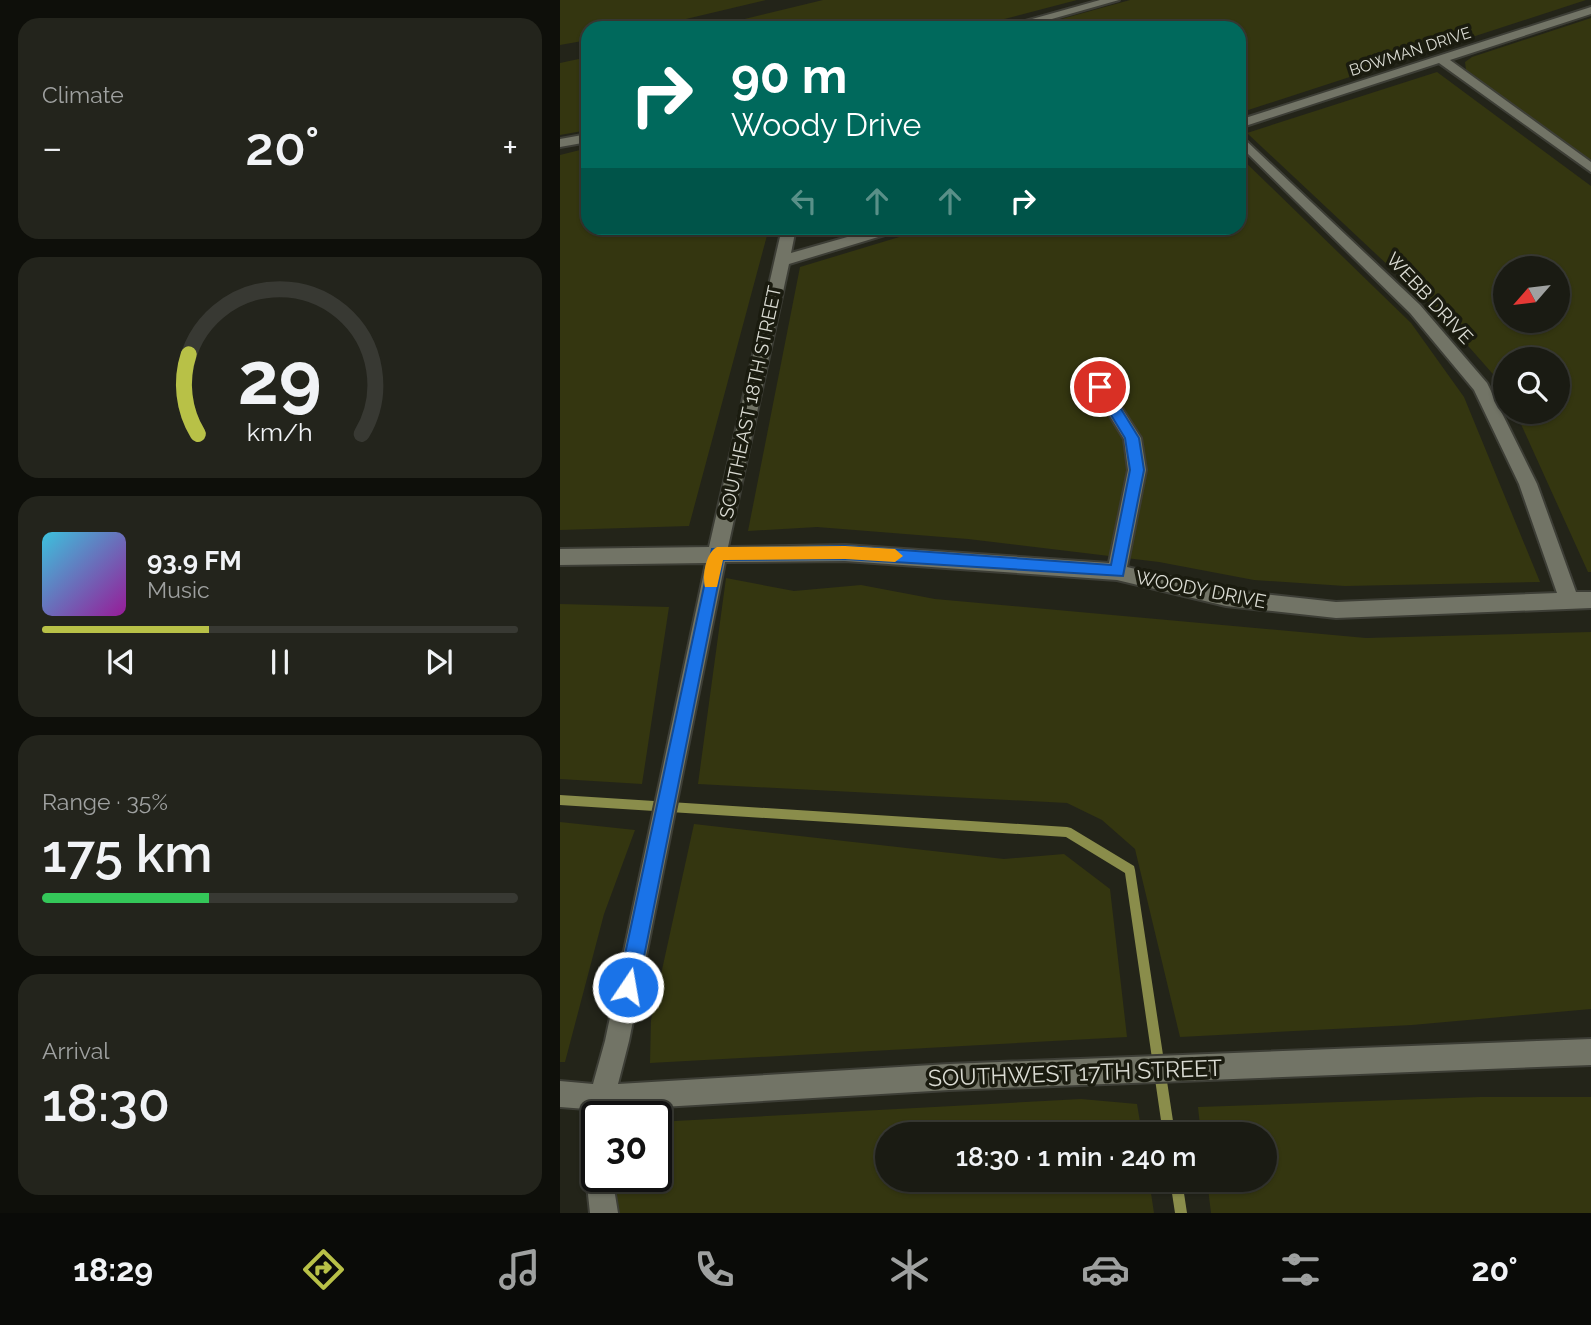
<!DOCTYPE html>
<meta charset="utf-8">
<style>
body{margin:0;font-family:Raleway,sans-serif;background:#23241c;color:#f1f3f6;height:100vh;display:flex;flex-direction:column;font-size:26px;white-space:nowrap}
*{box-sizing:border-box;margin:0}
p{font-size:23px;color:#9fa1a0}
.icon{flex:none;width:38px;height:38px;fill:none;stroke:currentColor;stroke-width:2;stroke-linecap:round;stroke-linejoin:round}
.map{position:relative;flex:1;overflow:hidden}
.panel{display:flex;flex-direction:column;gap:18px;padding:18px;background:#0e0f0a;width:560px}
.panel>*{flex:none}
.top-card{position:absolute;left:21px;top:21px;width:665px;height:214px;border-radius:21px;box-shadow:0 2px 5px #0004,0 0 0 2px #383933;background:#00695c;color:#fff;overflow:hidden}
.needle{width:46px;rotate:242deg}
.controls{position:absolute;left:933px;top:256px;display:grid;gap:14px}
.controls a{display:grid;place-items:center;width:77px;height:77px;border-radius:50%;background:#1a1b13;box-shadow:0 2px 5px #0004,0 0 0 2px #383933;font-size:35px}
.speed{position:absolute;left:21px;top:1101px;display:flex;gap:14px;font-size:35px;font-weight:700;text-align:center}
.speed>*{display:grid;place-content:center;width:91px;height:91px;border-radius:50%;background:#1a1b13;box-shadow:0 2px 5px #0004,0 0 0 2px #383933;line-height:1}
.speed .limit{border:4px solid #111;border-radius:10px;background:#fff;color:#111}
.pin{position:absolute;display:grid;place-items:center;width:60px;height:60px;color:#fff;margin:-30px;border:4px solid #fff;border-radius:50%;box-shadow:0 2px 7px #0007}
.me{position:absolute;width:77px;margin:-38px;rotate:12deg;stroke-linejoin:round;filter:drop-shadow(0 0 5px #0008)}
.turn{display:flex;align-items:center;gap:24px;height:147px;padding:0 35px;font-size:32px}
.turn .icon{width:91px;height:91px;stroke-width:2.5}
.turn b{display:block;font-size:49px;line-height:60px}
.lanes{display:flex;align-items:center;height:66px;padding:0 35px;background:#0003;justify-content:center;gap:35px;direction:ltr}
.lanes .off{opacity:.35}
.big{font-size:52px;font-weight:600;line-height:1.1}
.panel .widget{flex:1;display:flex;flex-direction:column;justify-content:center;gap:10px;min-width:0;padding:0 24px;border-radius:21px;background:#23241c}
.panel .dial{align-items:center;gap:0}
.dial svg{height:182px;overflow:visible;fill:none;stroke:#383933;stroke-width:7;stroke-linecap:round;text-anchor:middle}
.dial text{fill:#f1f3f6;stroke:none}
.song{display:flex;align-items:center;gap:21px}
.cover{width:84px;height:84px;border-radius:10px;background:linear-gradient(135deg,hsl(190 70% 55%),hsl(300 70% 35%))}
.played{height:7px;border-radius:4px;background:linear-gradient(90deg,#b8c147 35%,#383933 35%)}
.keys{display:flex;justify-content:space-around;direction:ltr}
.heat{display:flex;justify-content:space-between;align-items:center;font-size:38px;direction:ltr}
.charge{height:10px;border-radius:5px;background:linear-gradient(90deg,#34c759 35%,#383933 0)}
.trip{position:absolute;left:315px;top:1122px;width:402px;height:70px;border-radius:35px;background:#1a1b13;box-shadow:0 2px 5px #0004,0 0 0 2px #383933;font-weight:600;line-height:70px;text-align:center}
.dock{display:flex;height:112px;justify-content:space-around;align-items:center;background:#0a0b08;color:#9fa1a0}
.dock .icon{width:49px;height:49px}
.dock .selected{color:#b8c147}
.dock b{font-size:32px;color:#f1f3f6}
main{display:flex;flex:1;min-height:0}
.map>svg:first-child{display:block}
.green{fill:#343610;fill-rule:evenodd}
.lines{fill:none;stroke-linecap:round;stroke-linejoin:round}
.stream{fill:#8a8d4b;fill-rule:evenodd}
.minor-casing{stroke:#3d3e36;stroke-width:4}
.minor{fill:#727466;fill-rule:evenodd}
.route{fill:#1a73e8;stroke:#114b97;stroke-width:2}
.slow{fill:#f59e0b}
.labels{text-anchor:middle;stroke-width:7;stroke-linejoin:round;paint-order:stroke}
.far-street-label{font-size:16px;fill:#dadbd3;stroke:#1a1b0f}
.street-label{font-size:19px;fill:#dadbd3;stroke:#1a1b0f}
.near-street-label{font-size:23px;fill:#dadbd3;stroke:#1a1b0f}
</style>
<main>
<section class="panel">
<div class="widget"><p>Climate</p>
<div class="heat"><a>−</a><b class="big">20°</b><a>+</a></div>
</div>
<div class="widget dial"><svg viewBox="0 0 100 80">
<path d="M14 69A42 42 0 1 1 86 69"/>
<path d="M14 69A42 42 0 0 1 10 34" stroke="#b8c147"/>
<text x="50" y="56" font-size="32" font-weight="700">29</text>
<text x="50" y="72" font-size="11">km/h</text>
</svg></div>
<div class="widget">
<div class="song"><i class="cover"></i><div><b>93.9 FM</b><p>Music</p></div></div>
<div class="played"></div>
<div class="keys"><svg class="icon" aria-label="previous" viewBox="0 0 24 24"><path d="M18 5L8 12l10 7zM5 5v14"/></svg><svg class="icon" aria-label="pause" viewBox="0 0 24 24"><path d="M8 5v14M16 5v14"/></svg><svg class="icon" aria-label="next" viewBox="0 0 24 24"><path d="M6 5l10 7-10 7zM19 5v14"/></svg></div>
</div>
<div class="widget"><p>Range · 35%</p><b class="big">175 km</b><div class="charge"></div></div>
<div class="widget"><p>Arrival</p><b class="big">18:30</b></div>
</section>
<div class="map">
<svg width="1031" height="1213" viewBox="0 0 1031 1213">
<rect width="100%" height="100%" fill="#232419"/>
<g class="green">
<path d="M0,0H206L88,28H28V40L0,45Z"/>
<path d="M263,0H517L410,28H148Z"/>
<path d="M570,0H1026L679,113V28H469Z"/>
<path d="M1031,18V161L906,70L905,62L912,57Z"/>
<path d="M28,57V130L0,135V63Z"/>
<path d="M877,72L1031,186V572H1028L955,411H998V359H945V393L939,381L880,314L687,133ZM945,268H998V320H945Z"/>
<path d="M28,148V228H209L129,526L0,530V155Z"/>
<path d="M679,156L851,323L904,397L980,582L785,586L694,580L599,562L408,539L257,527L188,531L240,267L369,228H679Z"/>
<path d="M166,578L234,591L301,585L375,599L806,638L1031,632V1009L852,1025L620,1037L575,849L542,820L507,803L138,784Z"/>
<path d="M0,604L109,607L82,784L0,779Z"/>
<path d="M0,822L75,830L44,914L5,1062H0Z"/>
<path d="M134,824L444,859L504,854L550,889L567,1037L90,1063L91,1020Z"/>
<path d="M920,1097H1031V1213H651L647,1180H705V1134H641L638,1107Z"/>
<path d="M521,1099L577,1104L582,1134H327V1180H589L594,1213H58L52,1176H96V1122Z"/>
</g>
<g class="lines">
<g class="stream">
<path d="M0,795L507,827L511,828L574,866L575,870L615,1134H603L565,873L506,837L0,805Z"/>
<path d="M610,1180H622L627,1213H615Z"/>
</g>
<g class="minor-casing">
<g id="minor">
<path d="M540,0H559L460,28H440Z"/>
<path d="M1031,7V14L890,60L1031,162V172L879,63L679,128V120Z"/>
<path d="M28,134V142L0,147V139Z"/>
<path d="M679,134L860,305L927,383L977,484L1016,592H1031V608L776,618L666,606L557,580L285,561L165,562L69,1041L58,1084L389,1064L1031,1039V1065L389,1090L51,1110L50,1116H37V1176H52L58,1213H30L26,1176L30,1167L35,1164L28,1161C20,1144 21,1127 26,1109L0,1107V1081L33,1084L45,1041L146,563L0,565V549L149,547L222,228H236L231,253L319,228H340L338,231L229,264L168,547L285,545L549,563L568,470L564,439L532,387L540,381L546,383L581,438L586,470L567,567L666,590L776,602L997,593L959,484L914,390L850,313L679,145Z"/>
</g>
</g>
<use href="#minor" class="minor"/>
</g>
<path class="route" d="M540,382L545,383L579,438L584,470L563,576L285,559L163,560L78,987L75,994L68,997L61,994L58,987L152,549L285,546L551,565L570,470L565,438L534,387Z"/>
<path class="slow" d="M285,546L335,549L343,556L335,562L285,559L163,560L157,587H145C142,577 146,552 157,547Z"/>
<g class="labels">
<g class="far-street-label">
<text transform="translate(850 51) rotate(-18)" y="6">BOWMAN DRIVE</text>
</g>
<g class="street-label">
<text transform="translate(870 298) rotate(47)" y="7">WEBB DRIVE</text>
<text transform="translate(190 402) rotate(-78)" y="7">SOUTHEAST 18TH STREET</text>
<text transform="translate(641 589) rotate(11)" y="7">WOODY DRIVE</text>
</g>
<g class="near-street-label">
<text transform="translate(515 1073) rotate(-2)" y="8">SOUTHWEST 17TH STREET</text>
</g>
</g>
</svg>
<div class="controls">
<a><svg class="needle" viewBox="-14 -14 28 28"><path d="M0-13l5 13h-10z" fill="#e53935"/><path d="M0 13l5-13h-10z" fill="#9fa1a0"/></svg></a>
<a><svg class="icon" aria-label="search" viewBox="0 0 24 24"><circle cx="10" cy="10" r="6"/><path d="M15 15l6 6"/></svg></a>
</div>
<div class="speed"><div class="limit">30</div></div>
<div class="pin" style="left:540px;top:387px;background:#d93025"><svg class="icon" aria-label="arrive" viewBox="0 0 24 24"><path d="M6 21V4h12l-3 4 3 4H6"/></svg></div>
<svg class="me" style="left:68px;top:987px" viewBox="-20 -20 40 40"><circle r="17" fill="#1a73e8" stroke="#fff" stroke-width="3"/><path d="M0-11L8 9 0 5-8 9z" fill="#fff"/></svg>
<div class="trip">18:30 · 1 min · 240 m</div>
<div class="top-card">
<div class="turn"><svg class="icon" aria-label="right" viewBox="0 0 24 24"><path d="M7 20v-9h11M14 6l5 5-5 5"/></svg><div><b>90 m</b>Woody Drive</div></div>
<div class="lanes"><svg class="icon off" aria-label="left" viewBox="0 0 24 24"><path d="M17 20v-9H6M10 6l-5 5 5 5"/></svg><svg class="icon off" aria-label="ahead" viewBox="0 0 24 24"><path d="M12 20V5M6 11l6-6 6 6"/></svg><svg class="icon off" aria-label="ahead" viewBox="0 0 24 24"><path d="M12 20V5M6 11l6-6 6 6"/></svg><svg class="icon" aria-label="right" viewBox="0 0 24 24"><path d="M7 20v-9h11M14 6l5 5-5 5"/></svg></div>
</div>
</div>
</main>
<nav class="dock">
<b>18:29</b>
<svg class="icon selected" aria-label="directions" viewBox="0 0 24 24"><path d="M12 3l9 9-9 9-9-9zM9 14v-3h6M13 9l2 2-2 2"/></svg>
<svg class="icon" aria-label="music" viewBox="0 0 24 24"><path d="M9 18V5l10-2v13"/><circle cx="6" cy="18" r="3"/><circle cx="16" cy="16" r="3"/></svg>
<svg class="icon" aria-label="phone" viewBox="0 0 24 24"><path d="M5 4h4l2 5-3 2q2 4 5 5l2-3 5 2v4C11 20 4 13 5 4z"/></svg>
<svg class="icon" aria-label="climate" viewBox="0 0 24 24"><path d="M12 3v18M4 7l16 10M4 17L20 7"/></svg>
<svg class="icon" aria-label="car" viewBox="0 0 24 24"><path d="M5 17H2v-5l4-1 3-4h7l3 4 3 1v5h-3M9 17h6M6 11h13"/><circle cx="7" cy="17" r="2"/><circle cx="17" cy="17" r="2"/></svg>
<svg class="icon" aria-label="filters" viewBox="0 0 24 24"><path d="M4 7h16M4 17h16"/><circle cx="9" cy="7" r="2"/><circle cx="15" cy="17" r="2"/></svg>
<b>20°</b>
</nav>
